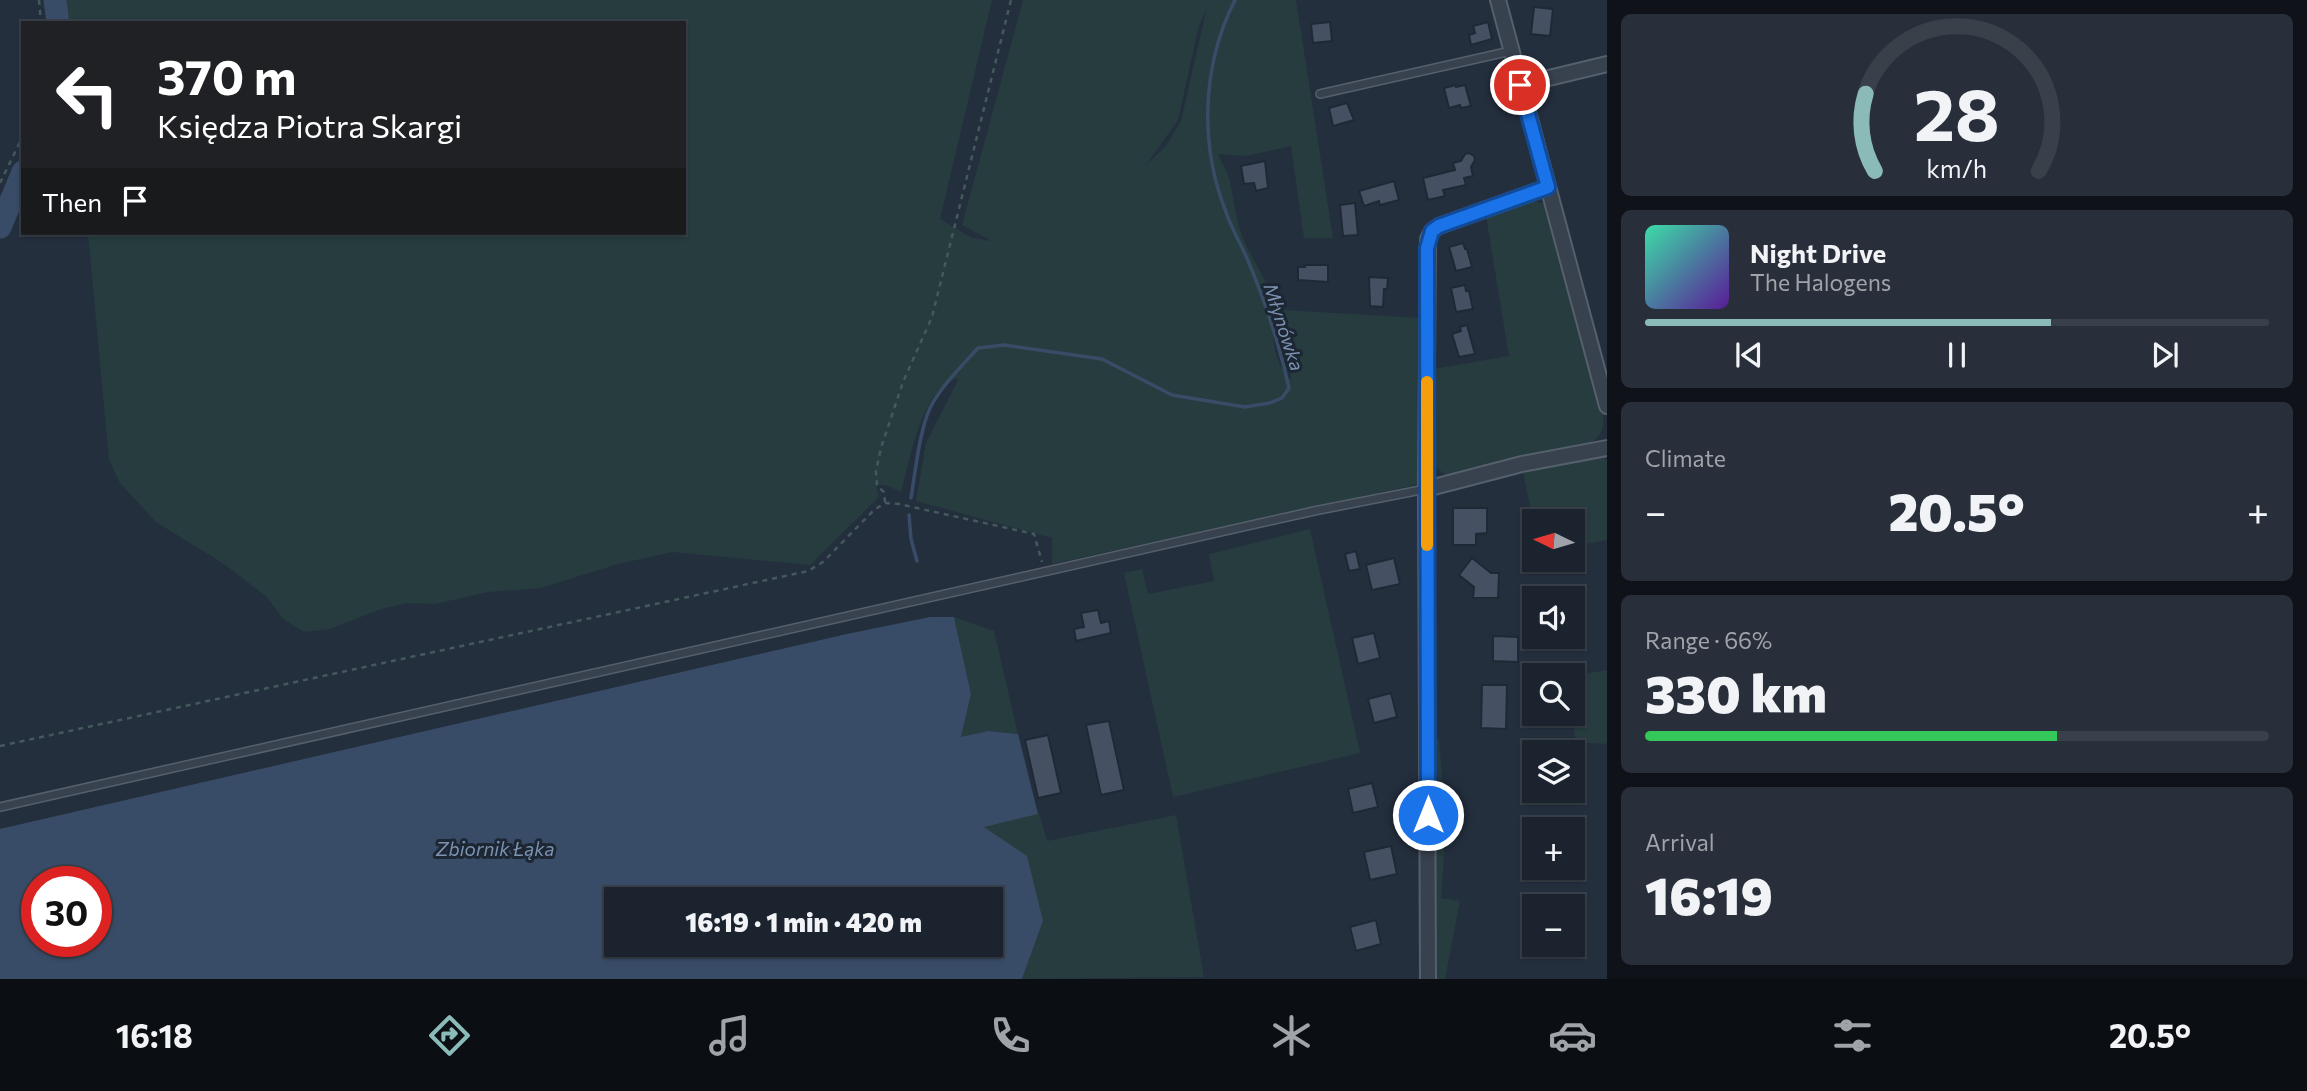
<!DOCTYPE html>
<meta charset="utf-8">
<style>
body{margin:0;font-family:Commissioner,sans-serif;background:#282f3a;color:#f1f3f6;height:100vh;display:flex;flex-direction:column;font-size:26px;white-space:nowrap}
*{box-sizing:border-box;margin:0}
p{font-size:23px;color:#a0a4aa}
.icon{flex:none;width:38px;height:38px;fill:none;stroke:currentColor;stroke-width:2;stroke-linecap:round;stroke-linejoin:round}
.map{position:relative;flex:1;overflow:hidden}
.drawer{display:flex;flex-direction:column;gap:14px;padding:14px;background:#0f1319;width:700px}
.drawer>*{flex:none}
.banner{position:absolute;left:21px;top:21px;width:665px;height:214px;border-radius:0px;box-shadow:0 2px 5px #0004,0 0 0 2px #39404a;background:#202124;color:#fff;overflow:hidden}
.needle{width:46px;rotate:275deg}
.fabs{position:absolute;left:1522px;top:509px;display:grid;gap:14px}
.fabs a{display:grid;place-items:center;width:63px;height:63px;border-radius:0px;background:#1b232e;box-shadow:0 2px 5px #0004,0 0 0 2px #39404a;font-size:35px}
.speed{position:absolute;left:21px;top:866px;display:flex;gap:14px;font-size:35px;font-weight:700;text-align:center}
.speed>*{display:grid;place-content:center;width:91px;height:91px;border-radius:50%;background:#1b232e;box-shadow:0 2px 5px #0004,0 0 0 2px #39404a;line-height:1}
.speed .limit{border:10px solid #d22;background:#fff;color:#111}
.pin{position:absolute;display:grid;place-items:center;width:60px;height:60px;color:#fff;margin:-30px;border:4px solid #fff;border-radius:50%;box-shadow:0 2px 7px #0007}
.me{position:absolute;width:77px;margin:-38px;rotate:0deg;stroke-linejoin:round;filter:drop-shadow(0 0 5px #0008)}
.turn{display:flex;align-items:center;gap:24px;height:147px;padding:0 21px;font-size:32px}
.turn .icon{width:91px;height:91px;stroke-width:2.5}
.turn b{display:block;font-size:49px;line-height:60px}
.then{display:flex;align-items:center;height:66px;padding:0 21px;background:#0003;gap:14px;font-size:26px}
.big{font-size:52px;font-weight:800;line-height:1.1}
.drawer .widget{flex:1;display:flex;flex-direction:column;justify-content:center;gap:10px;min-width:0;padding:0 24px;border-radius:10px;background:#282f3a}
.drawer .dial{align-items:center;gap:0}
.dial svg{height:182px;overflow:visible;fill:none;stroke:#39404a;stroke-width:7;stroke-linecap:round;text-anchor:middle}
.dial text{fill:#f1f3f6;stroke:none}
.song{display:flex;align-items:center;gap:21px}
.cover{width:84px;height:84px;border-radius:10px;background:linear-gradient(135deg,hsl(160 70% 55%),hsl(270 70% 35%))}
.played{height:7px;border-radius:4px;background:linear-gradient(90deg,#8bbbb9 65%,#39404a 65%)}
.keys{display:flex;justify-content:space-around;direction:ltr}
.heat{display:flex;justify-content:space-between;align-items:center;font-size:38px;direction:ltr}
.charge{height:10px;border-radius:5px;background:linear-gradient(90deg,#34c759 66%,#39404a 0)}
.trip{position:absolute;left:604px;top:887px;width:399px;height:70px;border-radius:0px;background:#1b232e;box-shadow:0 2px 5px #0004,0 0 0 2px #39404a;font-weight:800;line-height:70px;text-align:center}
.tab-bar{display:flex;height:112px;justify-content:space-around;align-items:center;background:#0b0e12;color:#a0a4aa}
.tab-bar .icon{width:49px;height:49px}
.tab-bar .on{color:#8bbbb9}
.tab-bar b{font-size:32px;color:#f1f3f6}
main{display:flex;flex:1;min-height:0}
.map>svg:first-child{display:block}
.green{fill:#263c3f;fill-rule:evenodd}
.water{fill:#394c67;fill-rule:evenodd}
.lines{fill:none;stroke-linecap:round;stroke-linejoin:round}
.stream{stroke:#394c67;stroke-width:3.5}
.river{stroke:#394c67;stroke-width:23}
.building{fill:#455162;stroke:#1f2835;stroke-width:2}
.lane-casing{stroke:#565f6c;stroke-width:10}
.street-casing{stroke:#565f6c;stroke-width:18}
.path{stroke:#44595c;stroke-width:2.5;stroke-dasharray:5 5;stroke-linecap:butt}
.lane{stroke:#38414e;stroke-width:7}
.street{stroke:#38414e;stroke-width:14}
.route-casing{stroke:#114b97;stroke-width:18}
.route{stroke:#1a73e8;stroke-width:12}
.slow{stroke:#f59e0b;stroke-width:12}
.labels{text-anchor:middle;stroke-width:6;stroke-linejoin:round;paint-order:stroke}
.water-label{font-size:19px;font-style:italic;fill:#7c92b1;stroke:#1d2633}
</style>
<main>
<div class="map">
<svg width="1607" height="979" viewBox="0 0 1607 979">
<rect width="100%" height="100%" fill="#242f3e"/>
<g class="green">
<path d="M67,0H992L940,219L972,238L992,241L962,225L1023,0H1210V2L1211,0H1296L1333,238H1304L1291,146L1246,156L1218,154C1221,162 1226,170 1229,178C1234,197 1235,217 1242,236C1250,257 1266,276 1271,299C1277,331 1266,353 1291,380L1283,310L1421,318L1420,484L1052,564V538L916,501L926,443L959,378C922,385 910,461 901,492L888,486L876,484L879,497L810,565L673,552L618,564L541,588L488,592L435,604L407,603L381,609L330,629L304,632L282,618L267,597L224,564L156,522L120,483L109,460L88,233H684V23H69ZM1207,7L1181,121L1166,146L1146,165L1178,120L1198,29Z"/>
<path d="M1529,200L1546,204L1603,411C1605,430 1601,438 1583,447L1448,477L1436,467L1433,454V369L1509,356L1486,216Z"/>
<path d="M1601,456L1607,460V540L1573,546V522H1535V530L1523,472Z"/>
<path d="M1310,529L1360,753L1173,797L1124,573L1142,569L1148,594L1214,581L1209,554Z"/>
<path d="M954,617L994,631L1018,734L988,731L961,738L971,694Z"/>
<path d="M1607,670V744L1576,742L1571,714H1573V676Z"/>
<path d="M1432,739H1439L1446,830L1441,898L1460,901L1445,979H1435Z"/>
<path d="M1039,813L1047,841L1176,815L1204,977L1022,979L1043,921L984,826Z"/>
</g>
<path class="water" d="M930,617H954L971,694L961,737L988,731L1018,734L1038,814L984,827L1027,856L1043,921L1022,979H0V829L847,634ZM37,882H96V942H37ZM616,900H990V945H616Z"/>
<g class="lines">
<g class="stream">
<path d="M911,498C915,473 920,429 930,408C941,386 962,366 978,348L1004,345L1102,359L1172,395L1245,407L1270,403L1282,398L1289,388C1279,342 1264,298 1246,256C1239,241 1231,227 1226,212C1199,144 1202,65 1235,0"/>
<path d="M909,515L911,539L917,561"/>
</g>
<g class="river">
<path d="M55,0L58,23"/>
<path d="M0,227L23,172"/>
</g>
</g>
<g class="building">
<path d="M1534,7L1553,9L1550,36L1531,34Z"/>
<path d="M1330,22L1332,41L1313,43L1311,24Z"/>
<path d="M1488,22L1492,39L1471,45L1469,35L1475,33L1473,26Z"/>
<path d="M1456,85V87L1465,85L1471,106L1461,108L1460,105L1449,108L1444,88Z"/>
<path d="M1347,103L1354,120L1333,126L1329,108Z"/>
<path d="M1469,153L1474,156L1475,160L1471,167L1473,176L1464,178L1466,185L1443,190L1445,196L1428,200L1423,178L1455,170L1453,163L1461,161L1465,154Z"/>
<path d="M1265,161L1268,188L1256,191L1254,183L1244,184L1241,166Z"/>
<path d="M1394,181L1399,200L1380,205L1379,201L1364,206L1359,191Z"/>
<path d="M1355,203L1358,235L1343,236L1340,205Z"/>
<path d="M1463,243L1465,249H1467L1472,267L1456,271L1449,247Z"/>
<path d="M1304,265H1328V282L1298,280V267H1305Z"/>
<path d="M1369,277L1388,278L1387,289H1384L1383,307L1370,306Z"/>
<path d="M1465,285L1466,291H1469L1473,309L1456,312L1451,288Z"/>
<path d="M1467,325L1475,354L1459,357L1452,334L1461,331L1460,327Z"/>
<path d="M1453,508H1487V533L1476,534V545H1453Z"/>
<path d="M1356,551L1360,569L1349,571L1345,554Z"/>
<path d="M1394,558L1400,584L1372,590L1366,565Z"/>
<path d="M1472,558L1491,573H1499L1498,598H1473L1474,587L1459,575Z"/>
<path d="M1098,610L1101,623L1109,621L1111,633L1076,641L1074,629L1084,627L1081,613Z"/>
<path d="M1374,633L1380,658L1358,664L1352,638Z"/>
<path d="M1493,636L1518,637V662L1493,661Z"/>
<path d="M1482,685H1507L1506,729L1481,728Z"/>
<path d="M1391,693L1397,717L1374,723L1368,699Z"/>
<path d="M1109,721L1124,790L1101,795L1086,725Z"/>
<path d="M1048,735L1061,793L1038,798L1025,740Z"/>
<path d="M1372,783L1378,807L1353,813L1348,789Z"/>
<path d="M1391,846L1397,874L1370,880L1364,852Z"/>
<path d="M1376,920L1381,944L1356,951L1350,927Z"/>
</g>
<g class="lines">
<g class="lane-casing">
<g id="lane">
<path d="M1320,94L1511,51"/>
<path d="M0,807L1314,511L1426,489"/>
</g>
</g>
<g class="street-casing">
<g id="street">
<path d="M1498,0L1607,406"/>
<path d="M1520,85L1607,64"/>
<path d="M1426,489L1522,464L1607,448"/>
<path d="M1428,979L1426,489L1428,239L1432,231L1439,226L1548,187"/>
</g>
</g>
<g class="path">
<path d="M39,0L41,23"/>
<path d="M0,183L23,136"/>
<path d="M885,502L884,492L877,486L876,471L881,448L903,382L932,317L1011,0"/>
<path d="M0,746L808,571L823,562L874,510L885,503L899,504L1034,534L1042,562"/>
</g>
<use href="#lane" class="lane"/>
<use href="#street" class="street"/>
</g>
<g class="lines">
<g class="route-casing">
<path id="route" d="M1428,815L1427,248L1432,231L1439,226L1548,187L1520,85"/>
</g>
<use href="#route" class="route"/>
<path class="slow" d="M1427,545V382"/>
</g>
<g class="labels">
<g class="water-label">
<text transform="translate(1284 327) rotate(72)" y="7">Młynówka</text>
<text x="495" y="856">Zbiornik Łąka</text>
</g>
</g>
</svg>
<div class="fabs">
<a><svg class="needle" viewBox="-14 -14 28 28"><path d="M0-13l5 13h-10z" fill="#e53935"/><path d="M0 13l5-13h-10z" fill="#a0a4aa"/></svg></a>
<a><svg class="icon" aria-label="sound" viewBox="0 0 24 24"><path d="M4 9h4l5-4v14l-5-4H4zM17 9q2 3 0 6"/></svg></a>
<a><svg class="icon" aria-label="search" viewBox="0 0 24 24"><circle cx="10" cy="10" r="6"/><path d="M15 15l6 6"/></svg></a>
<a><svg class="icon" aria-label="layers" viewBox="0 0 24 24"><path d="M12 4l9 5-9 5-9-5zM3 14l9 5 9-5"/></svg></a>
<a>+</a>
<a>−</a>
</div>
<div class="speed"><div class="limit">30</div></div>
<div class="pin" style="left:1520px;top:85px;background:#d93025"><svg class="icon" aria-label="arrive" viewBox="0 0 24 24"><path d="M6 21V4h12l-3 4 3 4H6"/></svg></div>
<svg class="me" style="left:1428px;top:815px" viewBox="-20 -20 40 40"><circle r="17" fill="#1a73e8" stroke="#fff" stroke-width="3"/><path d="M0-11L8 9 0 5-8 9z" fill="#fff"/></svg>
<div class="trip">16:19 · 1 min · 420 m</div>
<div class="banner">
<div class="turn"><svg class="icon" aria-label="left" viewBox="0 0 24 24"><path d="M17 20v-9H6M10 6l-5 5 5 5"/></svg><div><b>370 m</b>Księdza Piotra Skargi</div></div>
<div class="then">Then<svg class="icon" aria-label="arrive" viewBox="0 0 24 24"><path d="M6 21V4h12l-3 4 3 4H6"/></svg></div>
</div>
</div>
<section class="drawer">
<div class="widget dial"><svg viewBox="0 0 100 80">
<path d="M14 69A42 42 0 1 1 86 69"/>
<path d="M14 69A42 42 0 0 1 10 35" stroke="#8bbbb9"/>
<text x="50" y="56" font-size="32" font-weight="700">28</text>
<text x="50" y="72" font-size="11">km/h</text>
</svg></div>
<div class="widget">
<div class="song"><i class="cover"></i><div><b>Night Drive</b><p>The Halogens</p></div></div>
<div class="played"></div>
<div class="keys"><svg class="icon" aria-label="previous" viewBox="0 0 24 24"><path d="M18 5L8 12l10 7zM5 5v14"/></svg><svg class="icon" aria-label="pause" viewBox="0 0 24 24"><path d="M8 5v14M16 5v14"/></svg><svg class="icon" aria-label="next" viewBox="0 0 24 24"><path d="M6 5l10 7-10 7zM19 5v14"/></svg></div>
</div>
<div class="widget"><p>Climate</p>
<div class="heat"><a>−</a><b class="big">20.5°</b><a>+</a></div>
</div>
<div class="widget"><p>Range · 66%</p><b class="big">330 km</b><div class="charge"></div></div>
<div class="widget"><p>Arrival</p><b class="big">16:19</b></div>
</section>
</main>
<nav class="tab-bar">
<b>16:18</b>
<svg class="icon on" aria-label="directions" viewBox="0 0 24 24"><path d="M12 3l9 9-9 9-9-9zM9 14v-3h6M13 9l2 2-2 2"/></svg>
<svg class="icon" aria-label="music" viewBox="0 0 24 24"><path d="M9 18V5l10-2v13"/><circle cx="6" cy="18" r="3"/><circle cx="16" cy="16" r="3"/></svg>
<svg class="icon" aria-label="phone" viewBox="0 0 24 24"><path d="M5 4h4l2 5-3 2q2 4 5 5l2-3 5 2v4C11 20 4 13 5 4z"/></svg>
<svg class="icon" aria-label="climate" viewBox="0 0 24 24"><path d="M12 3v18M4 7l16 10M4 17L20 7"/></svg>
<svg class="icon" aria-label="car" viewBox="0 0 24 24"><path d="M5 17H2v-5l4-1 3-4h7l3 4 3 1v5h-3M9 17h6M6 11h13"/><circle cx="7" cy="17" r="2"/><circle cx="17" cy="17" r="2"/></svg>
<svg class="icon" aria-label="filters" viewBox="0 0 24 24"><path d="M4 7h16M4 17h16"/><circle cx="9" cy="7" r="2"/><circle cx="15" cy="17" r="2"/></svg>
<b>20.5°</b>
</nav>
